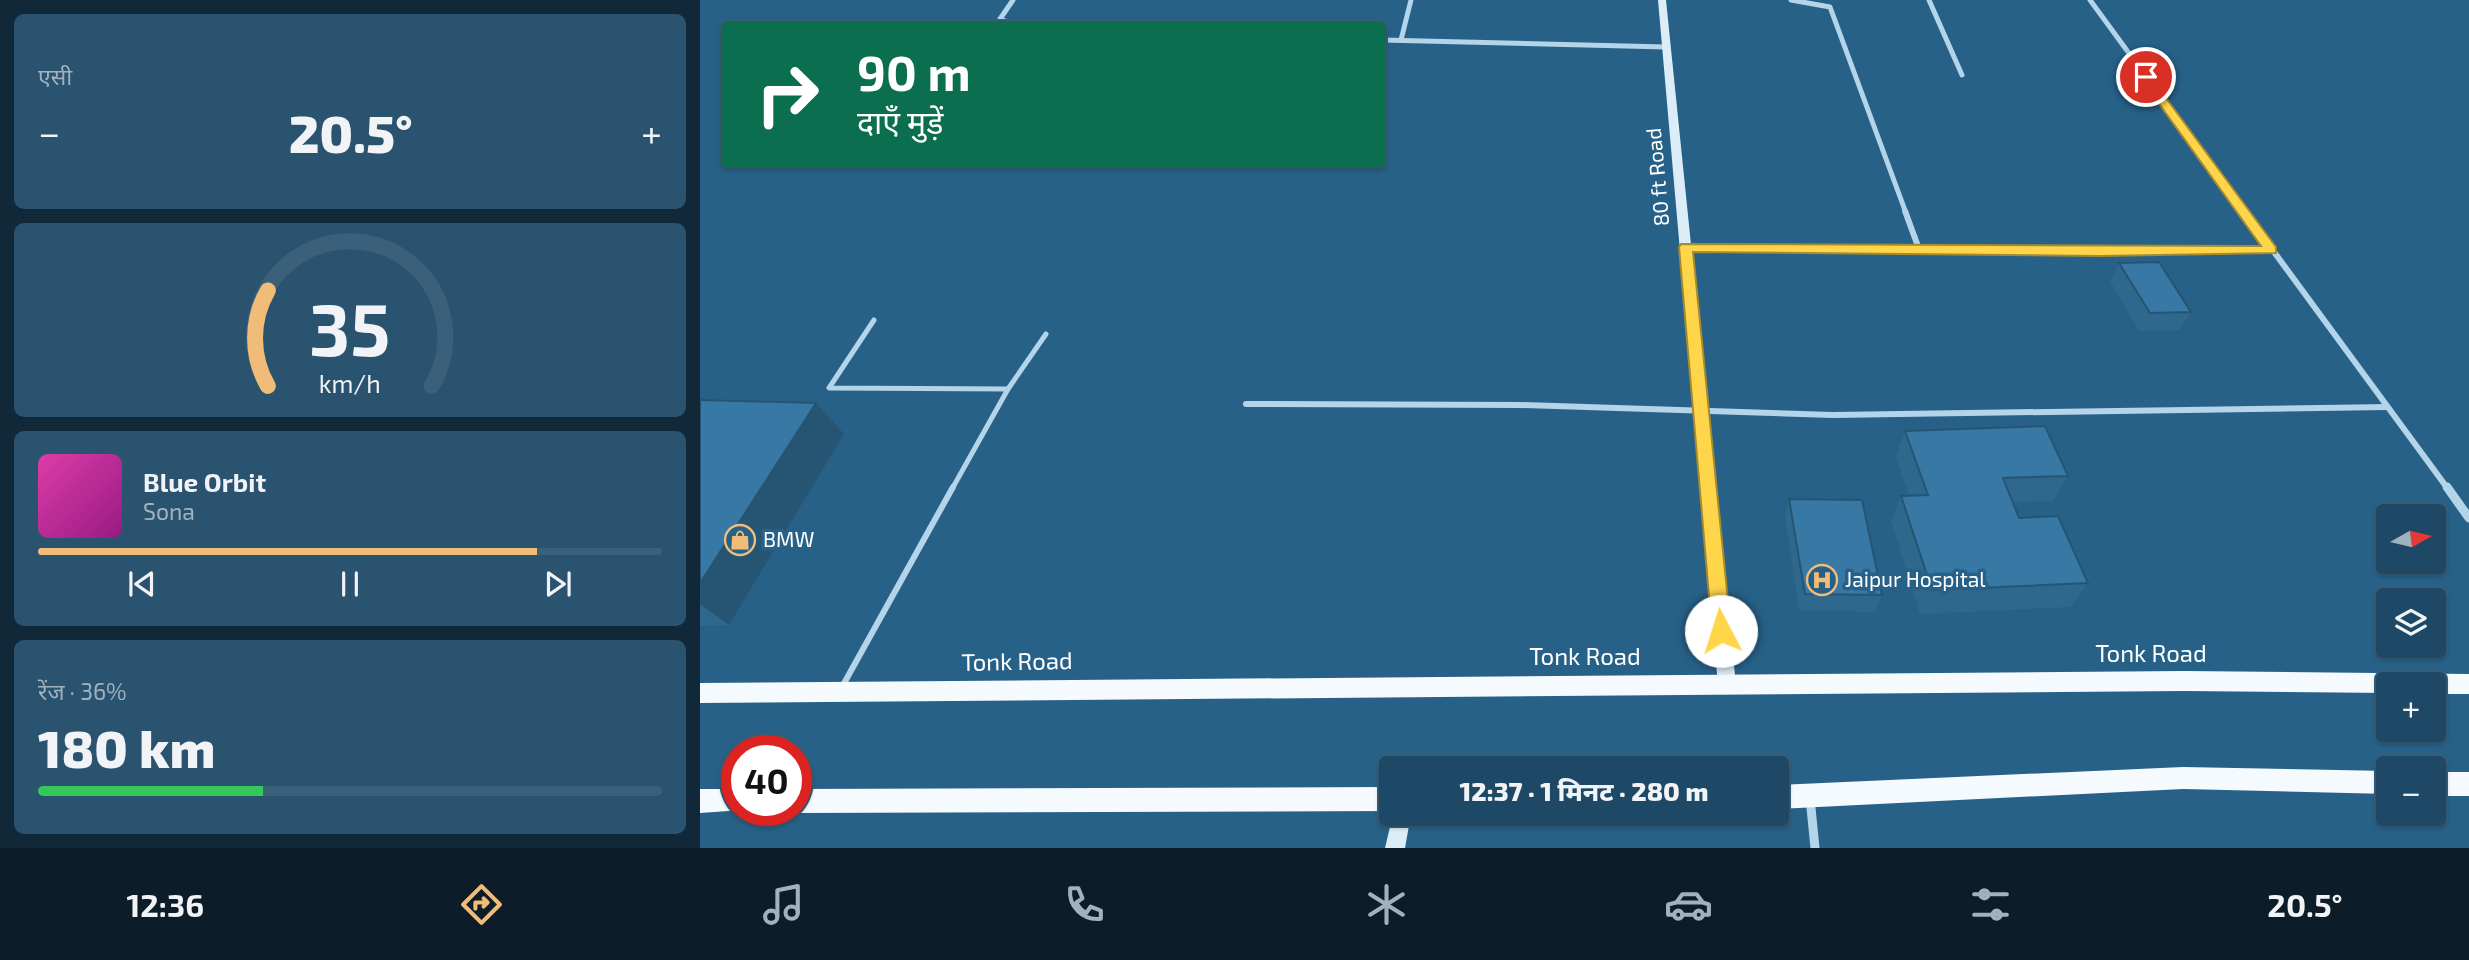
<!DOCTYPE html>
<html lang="hi">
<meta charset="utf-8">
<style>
body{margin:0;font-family:"Exo 2","Noto Sans Devanagari",sans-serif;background:#2a536f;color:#f1f3f6;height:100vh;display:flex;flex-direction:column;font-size:26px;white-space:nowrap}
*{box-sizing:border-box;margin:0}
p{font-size:23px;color:#a0b2bf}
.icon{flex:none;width:38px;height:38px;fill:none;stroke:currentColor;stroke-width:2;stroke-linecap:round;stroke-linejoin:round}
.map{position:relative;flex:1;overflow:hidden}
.drawer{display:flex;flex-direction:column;gap:14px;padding:14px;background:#102838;width:700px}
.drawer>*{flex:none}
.top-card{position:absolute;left:21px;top:21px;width:665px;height:147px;border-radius:7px;box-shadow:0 2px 5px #0004,0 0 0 2px #3b617a;background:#0b6e4f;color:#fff;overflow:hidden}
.needle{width:46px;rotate:82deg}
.controls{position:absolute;left:1676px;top:504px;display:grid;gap:14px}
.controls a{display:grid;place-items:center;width:70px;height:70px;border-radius:7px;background:#1d4966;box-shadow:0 2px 5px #0004,0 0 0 2px #3b617a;font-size:35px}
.speed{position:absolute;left:21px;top:735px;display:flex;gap:14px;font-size:35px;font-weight:700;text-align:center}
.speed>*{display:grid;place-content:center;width:91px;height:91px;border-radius:50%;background:#1d4966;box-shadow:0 2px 5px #0004,0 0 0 2px #3b617a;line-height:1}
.speed .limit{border:10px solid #d22;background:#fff;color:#111}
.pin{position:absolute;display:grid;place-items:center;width:60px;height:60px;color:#fff;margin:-30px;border:4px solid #fff;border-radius:50%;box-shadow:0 2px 7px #0007}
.me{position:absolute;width:77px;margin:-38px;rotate:355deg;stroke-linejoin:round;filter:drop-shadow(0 0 5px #0008)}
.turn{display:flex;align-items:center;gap:24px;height:147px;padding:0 21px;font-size:32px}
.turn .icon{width:91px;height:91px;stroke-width:2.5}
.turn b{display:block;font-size:49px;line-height:60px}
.big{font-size:52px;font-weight:800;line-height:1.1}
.drawer .card{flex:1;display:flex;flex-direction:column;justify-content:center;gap:10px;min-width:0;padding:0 24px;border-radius:10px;background:#2a536f}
.drawer .dial{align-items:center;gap:0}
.dial svg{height:182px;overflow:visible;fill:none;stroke:#3b617a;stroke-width:7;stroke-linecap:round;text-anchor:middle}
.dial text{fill:#f1f3f6;stroke:none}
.song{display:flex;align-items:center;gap:21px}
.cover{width:84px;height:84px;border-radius:10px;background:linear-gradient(135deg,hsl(320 70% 55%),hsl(310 70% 35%))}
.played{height:7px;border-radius:4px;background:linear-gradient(90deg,#f1bb78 80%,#3b617a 80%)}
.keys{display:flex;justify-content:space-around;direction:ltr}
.heat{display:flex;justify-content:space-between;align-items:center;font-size:38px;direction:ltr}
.charge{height:10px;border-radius:5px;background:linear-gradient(90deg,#34c759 36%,#3b617a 0)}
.trip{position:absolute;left:679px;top:756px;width:410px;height:70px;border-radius:7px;background:#1d4966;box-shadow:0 2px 5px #0004,0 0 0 2px #3b617a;font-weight:800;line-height:70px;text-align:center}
.dock{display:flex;height:112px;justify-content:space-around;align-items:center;background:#0c1d29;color:#a0b2bf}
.dock .icon{width:49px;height:49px}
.dock .active{color:#f1bb78}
.dock b{font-size:32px;color:#f1f3f6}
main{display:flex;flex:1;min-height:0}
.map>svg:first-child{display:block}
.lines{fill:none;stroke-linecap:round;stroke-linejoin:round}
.lane-far1{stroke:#b3d4e9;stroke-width:5}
.lane{stroke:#b3d4e9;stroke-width:6}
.street-far2{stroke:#b3d4e9;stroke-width:5}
.street-far1{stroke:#b3d4e9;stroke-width:6}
.street{stroke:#b3d4e9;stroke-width:9}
.secondary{fill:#ddedf7;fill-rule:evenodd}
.primary{fill:#f5fafe;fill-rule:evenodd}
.wall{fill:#2f688d}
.shaded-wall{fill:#265573}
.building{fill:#3779a4;stroke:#265573;stroke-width:2}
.route{fill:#ffd54a;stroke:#a68a30;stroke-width:2}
.labels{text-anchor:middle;stroke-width:7;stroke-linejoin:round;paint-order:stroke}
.street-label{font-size:21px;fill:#fff;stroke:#276188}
.poi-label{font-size:21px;fill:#fff;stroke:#276188;text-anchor:start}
.near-street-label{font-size:24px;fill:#fff;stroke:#276188}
</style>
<main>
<section class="drawer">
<div class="card"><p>एसी</p>
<div class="heat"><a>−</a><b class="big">20.5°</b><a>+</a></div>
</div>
<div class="card dial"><svg viewBox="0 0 100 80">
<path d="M14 69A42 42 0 1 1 86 69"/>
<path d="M14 69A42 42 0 0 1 14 27" stroke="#f1bb78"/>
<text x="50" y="56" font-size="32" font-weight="700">35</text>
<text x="50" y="72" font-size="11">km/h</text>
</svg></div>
<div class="card">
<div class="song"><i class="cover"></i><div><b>Blue Orbit</b><p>Sona</p></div></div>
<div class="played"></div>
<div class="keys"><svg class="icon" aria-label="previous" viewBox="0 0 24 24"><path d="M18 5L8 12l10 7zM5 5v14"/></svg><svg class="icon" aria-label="pause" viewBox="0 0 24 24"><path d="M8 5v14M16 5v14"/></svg><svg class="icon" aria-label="next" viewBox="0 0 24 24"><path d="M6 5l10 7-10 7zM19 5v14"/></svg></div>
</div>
<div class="card"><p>रेंज · 36%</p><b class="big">180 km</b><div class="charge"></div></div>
</section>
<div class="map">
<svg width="1769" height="848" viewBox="0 0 1769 848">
<rect width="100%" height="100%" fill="#276188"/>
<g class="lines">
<g class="lane-far1">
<path d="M174,320L129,388L308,389L252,489"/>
<path d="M308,389L346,334"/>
</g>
<path class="lane" d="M142,687L253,487"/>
<g class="street-far2">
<path d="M313,0L300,19L314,24"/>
<path d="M1091,0L1130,7L1206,213"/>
<path d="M1229,0L1262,75"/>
<path d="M1390,0L1546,213"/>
<path d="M682,40L966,47"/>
<path d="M701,40L711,0"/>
</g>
<g class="street-far1">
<path d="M1205,211L1219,249"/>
<path d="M1544,211L1748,489"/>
<path d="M986,248L1571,250"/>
<path d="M546,404L821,405L1133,415L1687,407"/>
</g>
<g class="street">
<path d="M1747,487L1769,518"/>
<path d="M1110,798L1115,848"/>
</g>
<g class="secondary">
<path d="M958,0H966L1036,685L1033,691L1027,693L1021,691L1018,685Z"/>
<path d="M693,814H711L705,848H685Z"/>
</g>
<g class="primary">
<path d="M1484,671L1769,674V694H1734V684H1689V693L1484,691L0,703V683Z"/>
<path d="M1483,767L1689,771V794L1483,789L1076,809V785Z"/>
<rect x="1734" y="772" width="35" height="24"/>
<path d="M691,787V811L96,813L90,810H96V789Z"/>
<path d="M0,789H37V810H43L0,813Z"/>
</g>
</g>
<g class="wall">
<path d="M1419,263L1491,312L1480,330L1439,331L1410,281Z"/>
<path d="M0,400L144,434L29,625L0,626Z"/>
<path d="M1205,431L1368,476L1353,501L1313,502L1319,518L1388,583L1371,607L1220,614L1191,521L1201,496H1209L1196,457Z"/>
<path d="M1089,499L1182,595L1175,612L1099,610L1085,516Z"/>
</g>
<path class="shaded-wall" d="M116,403L144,434L29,625L0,604V583Z"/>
<g class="building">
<path d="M1459,262L1491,312L1450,313L1419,263Z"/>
<path d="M0,400L116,403L0,583Z"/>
<path d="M1345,426L1368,476L1303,478L1319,518L1358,516L1388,583L1232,590L1201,496L1228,495L1205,431Z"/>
<path d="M1089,499L1162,500L1182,595L1105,594Z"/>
</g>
<path class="route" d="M1446,74L1449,75L1576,247V253L1400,256L993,252L1031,631L1028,636L1021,639L1015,636L1012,631L979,247L981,244L1561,246L1440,77Z"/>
<defs>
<g id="shop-ring" transform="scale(1.575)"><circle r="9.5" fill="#276188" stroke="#f1bb78" stroke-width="1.5"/><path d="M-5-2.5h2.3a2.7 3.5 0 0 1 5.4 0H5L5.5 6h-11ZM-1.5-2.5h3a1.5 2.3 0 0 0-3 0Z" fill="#f1bb78"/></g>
<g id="hospital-ring" transform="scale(1.575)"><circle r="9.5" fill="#276188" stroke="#f1bb78" stroke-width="1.5"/><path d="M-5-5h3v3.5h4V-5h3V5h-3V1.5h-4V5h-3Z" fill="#f1bb78"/></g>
</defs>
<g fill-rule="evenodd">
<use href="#shop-ring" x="40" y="540"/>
<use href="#hospital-ring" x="1122" y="580"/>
</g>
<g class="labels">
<g class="street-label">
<text transform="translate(958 177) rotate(-95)" y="7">80 ft Road</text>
</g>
<g class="poi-label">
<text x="63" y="547">BMW</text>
<text x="1145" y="587">Jaipur Hospital</text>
</g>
<g class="near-street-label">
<text x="1451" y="662">Tonk Road</text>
<text x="885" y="665">Tonk Road</text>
<text transform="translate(317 662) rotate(-1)" y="8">Tonk Road</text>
</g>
</g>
</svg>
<div class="controls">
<a><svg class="needle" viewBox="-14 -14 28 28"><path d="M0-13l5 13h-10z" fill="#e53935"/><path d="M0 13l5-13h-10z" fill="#a0b2bf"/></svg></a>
<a><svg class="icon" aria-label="layers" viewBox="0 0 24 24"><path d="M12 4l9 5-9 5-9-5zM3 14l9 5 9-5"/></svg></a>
<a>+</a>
<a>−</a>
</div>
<div class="speed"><div class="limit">40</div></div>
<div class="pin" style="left:1446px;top:77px;background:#d93025"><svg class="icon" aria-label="arrive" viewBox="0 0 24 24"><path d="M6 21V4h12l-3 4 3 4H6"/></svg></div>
<svg class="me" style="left:1021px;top:631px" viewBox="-20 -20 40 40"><circle r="19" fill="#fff"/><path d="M0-13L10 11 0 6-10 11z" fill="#ffd54a"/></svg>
<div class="trip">12:37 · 1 मिनट · 280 m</div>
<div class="top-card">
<div class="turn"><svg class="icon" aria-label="right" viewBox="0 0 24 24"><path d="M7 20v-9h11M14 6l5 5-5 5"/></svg><div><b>90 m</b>दाएँ मुड़ें</div></div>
</div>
</div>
</main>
<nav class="dock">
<b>12:36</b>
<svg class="icon active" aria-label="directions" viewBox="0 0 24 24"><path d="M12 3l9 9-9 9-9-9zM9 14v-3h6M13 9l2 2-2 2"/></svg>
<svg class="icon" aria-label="music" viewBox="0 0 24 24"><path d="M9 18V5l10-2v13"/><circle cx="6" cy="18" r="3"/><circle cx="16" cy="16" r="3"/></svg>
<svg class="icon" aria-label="phone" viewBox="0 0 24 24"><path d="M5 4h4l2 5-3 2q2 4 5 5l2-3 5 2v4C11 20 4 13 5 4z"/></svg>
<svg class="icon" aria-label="climate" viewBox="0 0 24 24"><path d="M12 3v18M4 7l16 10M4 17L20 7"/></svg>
<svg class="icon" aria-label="car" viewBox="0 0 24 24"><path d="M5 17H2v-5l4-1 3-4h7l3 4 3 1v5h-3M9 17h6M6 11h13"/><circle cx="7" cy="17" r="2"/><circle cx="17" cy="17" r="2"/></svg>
<svg class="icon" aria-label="filters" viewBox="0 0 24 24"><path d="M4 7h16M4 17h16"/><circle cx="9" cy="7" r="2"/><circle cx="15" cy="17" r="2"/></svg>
<b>20.5°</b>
</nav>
